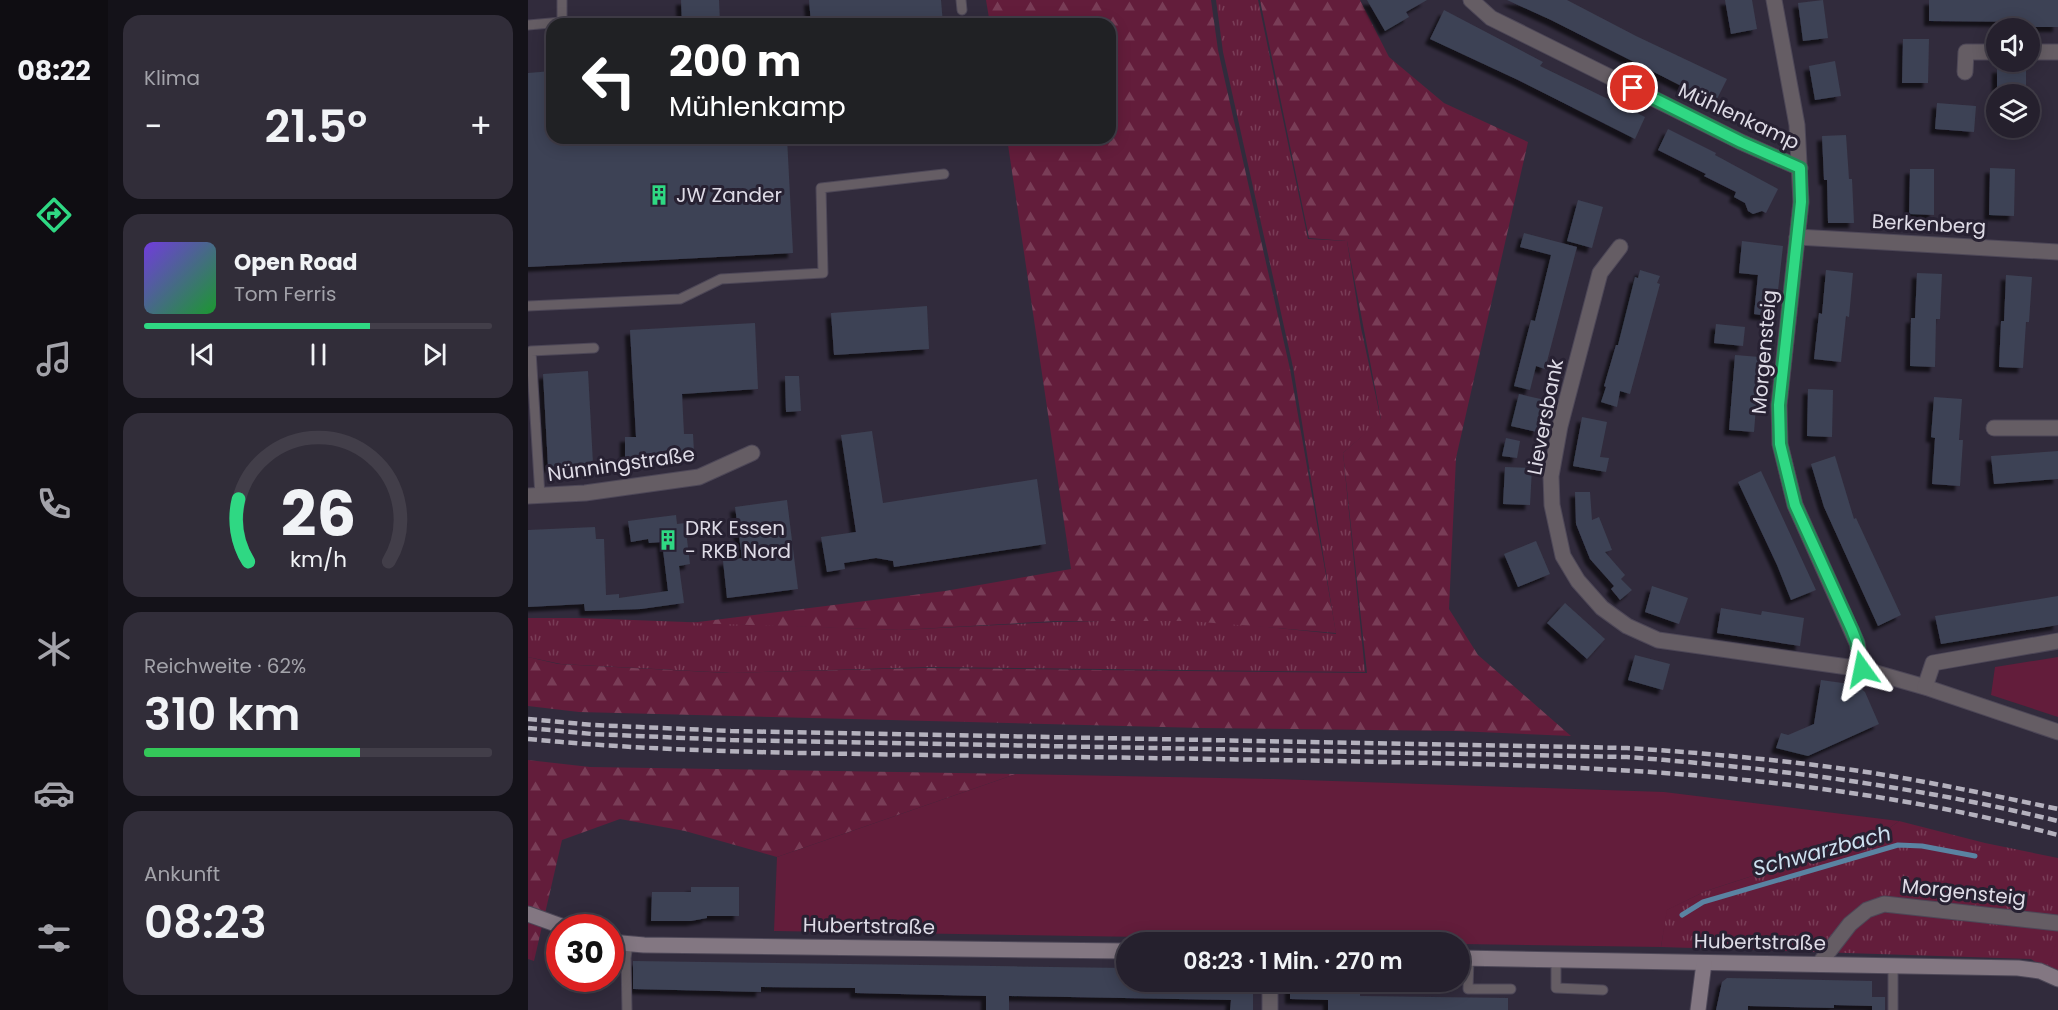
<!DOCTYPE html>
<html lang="de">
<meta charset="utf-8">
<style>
body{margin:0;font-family:Poppins,sans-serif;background:#312d39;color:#f1f3f6;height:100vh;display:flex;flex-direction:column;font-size:22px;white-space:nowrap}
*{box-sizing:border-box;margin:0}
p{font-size:20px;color:#a3a3aa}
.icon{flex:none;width:33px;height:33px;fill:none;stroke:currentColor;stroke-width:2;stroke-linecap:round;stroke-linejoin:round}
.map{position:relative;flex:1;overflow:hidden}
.panel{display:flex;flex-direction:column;gap:15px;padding:15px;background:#141219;width:420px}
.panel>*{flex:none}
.guide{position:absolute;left:18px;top:18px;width:570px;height:126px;border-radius:18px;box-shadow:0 3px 15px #0003,0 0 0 2px #423e49;background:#202124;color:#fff;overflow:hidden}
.tools{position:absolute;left:1458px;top:18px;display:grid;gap:12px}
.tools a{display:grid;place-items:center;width:54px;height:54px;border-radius:50%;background:#25202d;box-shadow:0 3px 15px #0003,0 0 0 2px #423e49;font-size:30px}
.speed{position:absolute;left:18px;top:914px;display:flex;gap:12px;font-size:30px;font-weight:700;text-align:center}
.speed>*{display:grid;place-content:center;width:78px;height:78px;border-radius:50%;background:#25202d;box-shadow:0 3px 15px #0003,0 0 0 2px #423e49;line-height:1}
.speed .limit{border:9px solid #d22;background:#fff;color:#111}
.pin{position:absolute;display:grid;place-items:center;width:51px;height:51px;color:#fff;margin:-26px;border:3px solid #fff;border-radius:50%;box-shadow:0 2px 6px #0007}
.me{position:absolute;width:66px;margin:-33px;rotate:348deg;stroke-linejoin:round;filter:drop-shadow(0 0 4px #0008)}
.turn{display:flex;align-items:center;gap:21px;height:126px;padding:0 24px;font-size:27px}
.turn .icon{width:78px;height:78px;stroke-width:2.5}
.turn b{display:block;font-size:42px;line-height:51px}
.big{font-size:45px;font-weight:600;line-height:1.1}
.panel .card{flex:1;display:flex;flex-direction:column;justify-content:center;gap:9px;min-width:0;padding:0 21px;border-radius:18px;background:#312d39}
.panel .dial{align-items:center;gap:0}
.dial svg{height:156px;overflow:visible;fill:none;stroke:#423e49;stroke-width:7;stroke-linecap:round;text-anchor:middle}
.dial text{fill:#f1f3f6;stroke:none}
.song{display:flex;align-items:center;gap:18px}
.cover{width:72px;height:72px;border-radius:9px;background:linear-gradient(135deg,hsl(260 70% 55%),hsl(130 70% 35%))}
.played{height:6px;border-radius:3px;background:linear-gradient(90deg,#2fd883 65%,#423e49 65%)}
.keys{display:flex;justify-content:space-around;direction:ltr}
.heat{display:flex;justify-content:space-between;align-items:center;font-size:33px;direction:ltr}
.charge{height:9px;border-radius:4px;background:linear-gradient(90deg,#34c759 62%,#423e49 0)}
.trip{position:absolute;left:588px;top:932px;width:354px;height:60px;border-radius:30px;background:#25202d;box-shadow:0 3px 15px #0003,0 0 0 2px #423e49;font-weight:600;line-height:60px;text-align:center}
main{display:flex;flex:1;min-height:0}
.dock{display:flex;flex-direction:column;width:108px;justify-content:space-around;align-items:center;background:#0f0d12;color:#a3a3aa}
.dock .icon{width:42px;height:42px}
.dock .active{color:#2fd883}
.dock b{font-size:27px;color:#f1f3f6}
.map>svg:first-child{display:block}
.grass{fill:url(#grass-tufts)}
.forest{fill:url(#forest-firs)}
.garden{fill:#631d3b}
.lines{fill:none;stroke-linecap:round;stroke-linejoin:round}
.stream{stroke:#5a83a2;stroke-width:5}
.building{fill:#3d4254;filter:url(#shadow)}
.lane-casing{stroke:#4d4757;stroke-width:11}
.street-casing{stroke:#4d4757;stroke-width:17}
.secondary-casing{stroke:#4d4757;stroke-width:17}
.lane{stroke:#655d64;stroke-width:9}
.street{stroke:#655d64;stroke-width:15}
.secondary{stroke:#837782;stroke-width:15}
.rail{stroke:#b4b1bd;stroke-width:4.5;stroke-dasharray:9 4.5;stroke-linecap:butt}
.route-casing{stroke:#1f8c55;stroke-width:15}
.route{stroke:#2fd883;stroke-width:10}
.labels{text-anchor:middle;stroke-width:6;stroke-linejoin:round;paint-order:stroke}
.street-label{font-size:20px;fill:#dedbe6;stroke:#272132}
.poi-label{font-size:20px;fill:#dedbe6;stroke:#272132;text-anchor:start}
.water-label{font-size:21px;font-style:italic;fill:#cee1f0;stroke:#272132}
</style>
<main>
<nav class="dock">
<b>08:22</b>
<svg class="icon active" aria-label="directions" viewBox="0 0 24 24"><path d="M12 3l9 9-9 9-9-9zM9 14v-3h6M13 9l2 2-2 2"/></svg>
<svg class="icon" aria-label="music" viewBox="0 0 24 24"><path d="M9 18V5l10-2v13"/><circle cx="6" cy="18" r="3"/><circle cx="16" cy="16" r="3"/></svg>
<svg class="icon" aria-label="phone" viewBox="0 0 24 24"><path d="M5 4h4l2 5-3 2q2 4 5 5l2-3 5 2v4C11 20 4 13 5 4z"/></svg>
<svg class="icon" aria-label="climate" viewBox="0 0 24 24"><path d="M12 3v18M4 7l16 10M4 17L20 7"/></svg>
<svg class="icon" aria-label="car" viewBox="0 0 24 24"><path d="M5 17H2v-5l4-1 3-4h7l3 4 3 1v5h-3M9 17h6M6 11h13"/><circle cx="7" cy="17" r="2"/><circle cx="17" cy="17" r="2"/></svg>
<svg class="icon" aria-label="filters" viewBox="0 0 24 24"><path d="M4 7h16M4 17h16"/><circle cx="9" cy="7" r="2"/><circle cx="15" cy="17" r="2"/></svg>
</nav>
<section class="panel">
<div class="card"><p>Klima</p>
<div class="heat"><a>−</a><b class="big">21.5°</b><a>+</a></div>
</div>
<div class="card">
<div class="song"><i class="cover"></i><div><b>Open Road</b><p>Tom Ferris</p></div></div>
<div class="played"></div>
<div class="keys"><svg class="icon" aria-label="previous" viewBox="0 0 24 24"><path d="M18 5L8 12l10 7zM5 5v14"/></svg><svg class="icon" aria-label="pause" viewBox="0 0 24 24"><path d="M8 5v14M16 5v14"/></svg><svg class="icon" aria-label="next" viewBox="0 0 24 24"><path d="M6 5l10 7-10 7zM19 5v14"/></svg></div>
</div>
<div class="card dial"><svg viewBox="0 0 100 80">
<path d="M14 69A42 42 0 1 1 86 69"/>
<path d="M14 69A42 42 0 0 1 9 37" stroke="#2fd883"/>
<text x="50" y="56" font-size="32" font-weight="700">26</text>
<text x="50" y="72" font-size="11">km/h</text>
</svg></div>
<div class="card"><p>Reichweite · 62%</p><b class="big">310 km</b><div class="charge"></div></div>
<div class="card"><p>Ankunft</p><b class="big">08:23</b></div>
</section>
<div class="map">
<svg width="1530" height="1010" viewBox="0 0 1530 1010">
<defs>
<pattern id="grass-tufts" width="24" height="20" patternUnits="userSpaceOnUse" patternTransform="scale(1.5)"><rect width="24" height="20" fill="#631d3b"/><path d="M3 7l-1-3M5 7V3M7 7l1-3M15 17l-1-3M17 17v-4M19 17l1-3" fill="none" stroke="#793d57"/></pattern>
<pattern id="forest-firs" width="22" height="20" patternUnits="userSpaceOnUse" patternTransform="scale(1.5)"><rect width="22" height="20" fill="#631d3b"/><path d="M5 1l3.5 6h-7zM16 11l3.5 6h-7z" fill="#793d57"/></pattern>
<filter id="shadow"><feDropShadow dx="-5" dy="5" stdDeviation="1.5" flood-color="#0009"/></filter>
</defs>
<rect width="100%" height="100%" fill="#312b3c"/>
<g class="grass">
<path d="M688,0H730L780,239L819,241L833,328L853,420L815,453L837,672L402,667L204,673L33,664L0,657V618H53L372,630L528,622L663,619L808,634L765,367L695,52Z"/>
<path d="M1371,821L1457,843L1530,858V944L1519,969L1503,959L1133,947L1138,910L1178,891L1353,834Z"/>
</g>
<g class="forest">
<path d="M458,0H683L690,50L762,369L808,633L661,621H527L372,630L162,623L417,591L543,569L479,138H582V24H462Z"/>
<path d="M732,0H832L861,57L916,103L1000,142L928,458L921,609L950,655L1043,736L928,731L674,728L51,712L0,706V657L30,664L199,673L396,668L839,673L815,453L853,419L819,241L781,238Z"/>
<path d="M0,760L62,767L488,774L249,857L157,831L92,819L34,840L6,961L0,959Z"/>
</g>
<g class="garden">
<path d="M1530,657V717L1463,695L1467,667Z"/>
<path d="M488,774L746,779L1136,792L1371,821L1353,834L1178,891L1139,910L1133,947L932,944V942L246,931L249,857Z"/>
<path d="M1528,944H1530V974L1519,969Z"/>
</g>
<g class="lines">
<path class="stream" d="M1154,915L1175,902L1370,845L1394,846L1447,856"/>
</g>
<g class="building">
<path d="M153,0H191L192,24H154Z"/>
<path d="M281,0H413L415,24H283Z"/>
<path d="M839,0H899L878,12L881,17L857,31Z"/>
<path d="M979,0H1039L1108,36L1199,79L1187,103L1023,20Z"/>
<path d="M1197,0H1224L1229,29L1203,34Z"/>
<path d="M1295,0L1300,38L1275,41L1270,3Z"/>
<path d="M1401,0H1530V27H1501L1502,22L1401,21Z"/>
<path d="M916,10L1015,62L1012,66L1117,117L1107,139L990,80L902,39Z"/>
<path d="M1375,39H1401L1400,83H1374Z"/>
<path d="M1307,61L1313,96L1287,100L1281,66Z"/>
<rect x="1469" y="68" width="29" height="26"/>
<path d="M24,71V138H259L265,253L0,267V73Z"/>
<path d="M1409,103L1448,106L1446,132L1407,129Z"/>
<path d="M1140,129L1188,153L1187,155L1250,189L1238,213L1234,211L1225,214L1220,211L1217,203L1206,197L1208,192L1176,176L1178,174L1130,150Z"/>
<path d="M1318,135L1321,179H1324L1326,223H1300L1299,180H1296L1294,136Z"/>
<path d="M1462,168L1487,169L1486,216L1461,215Z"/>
<path d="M1382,169H1406V215L1381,214Z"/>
<path d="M1050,200L1075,207L1064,248L1039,241Z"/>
<path d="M996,233L1049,247L1017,369L1008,366L1002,390L986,386L1003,320L1007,321L1023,255L992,247Z"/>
<path d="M1214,241L1255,246L1247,317L1226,314L1230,275L1211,273Z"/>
<path d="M1112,270L1132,276L1129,283L1132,284L1102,394L1092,391L1089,407L1073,402L1078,387L1076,386L1088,345H1090L1107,277L1110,278Z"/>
<path d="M1298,270L1325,273L1321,317L1318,316L1313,362L1286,359L1291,313L1294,314Z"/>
<path d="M1389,273L1414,274L1412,319H1408L1407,367L1382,366L1383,318H1387Z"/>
<path d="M1478,275L1504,277L1501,322H1498L1495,368L1471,367L1473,321H1476Z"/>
<path d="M399,306L401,349L306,355L303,313Z"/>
<path d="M227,323L230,389L154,394L156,434H165L166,452L97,458V437H108L102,330Z"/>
<path d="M1188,324L1217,327L1215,346L1186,343Z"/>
<path d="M1207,355L1232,357L1226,432L1201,430Z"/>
<path d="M60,371L65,464L20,467L15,374Z"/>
<path d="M257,376H271L273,411L258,412Z"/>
<path d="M1280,389L1305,390L1304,437L1279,436Z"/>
<path d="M991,394L1017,400L1009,432L983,426Z"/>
<path d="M1406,397L1434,399L1431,440H1435L1432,486L1404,484L1407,438L1403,437Z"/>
<path d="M1054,417L1079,422L1072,457L1081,458L1078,472L1045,466Z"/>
<path d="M344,431L355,503L509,479L518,544L366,567L365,561L348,558L316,563L317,569L299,572L293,537L328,532L313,435Z"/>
<path d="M978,438L992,441L989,458L974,456Z"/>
<path d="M1530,451V479L1466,484L1463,456Z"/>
<path d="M1307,456L1326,519L1328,518L1373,615L1350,626L1296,507L1283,464Z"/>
<path d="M977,467L1004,468L1002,505L975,504Z"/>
<path d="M1233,471L1288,590L1263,600L1249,565L1210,482Z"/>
<path d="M1047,492H1062L1064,520L1071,517L1084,550L1077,552L1097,575L1093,579L1104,590L1092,600L1083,589L1089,583L1086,586L1062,559L1048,524Z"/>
<path d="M259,500L270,589L199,598L195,561L214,558L207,507Z"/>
<path d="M148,515L149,524L157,523L162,564L151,566L156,603L113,609L57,611L56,604L0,607V530L67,527L68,539H76L78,595L91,594V598L140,591L134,542L121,543L120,539L103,542L100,521Z"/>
<path d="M1008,541L1022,574L990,587L976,554Z"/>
<path d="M1124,586L1160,598L1151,624L1117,612Z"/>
<path d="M1530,596V625L1413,644L1407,616Z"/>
<path d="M1037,603L1077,639L1059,659L1019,623Z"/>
<path d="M1193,608L1233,615L1234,611L1276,618L1272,646L1189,633Z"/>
<path d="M1107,655L1142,664L1135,690L1100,680Z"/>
<path d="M1293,680L1329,685L1337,692L1351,724L1280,756L1248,748L1253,733L1260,735L1286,724Z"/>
<path d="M163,887H211V916H179V918L163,921H123L124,892H163Z"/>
<path d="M105,961L598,968V981H725V1010H702L703,1000L481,996V1010H458V996L327,993V988L233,987V992L105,989Z"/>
<path d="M1199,978L1344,981V997H1357V1010H1344V1006L1306,1005V1008L1220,1006V1010H1188L1194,982Z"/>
<path d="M801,981H832V996L980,998V1010H800V1000L762,999V984L801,986Z"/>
</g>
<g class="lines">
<g class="lane-casing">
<g id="lane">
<path d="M433,0L434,10"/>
<path d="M0,25L34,22V0"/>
<path d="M0,306L152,299L193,279L295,273L293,188L416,174"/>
<path d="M12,496L3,351L66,348"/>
<path d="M941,958L940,989H983"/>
<path d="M1028,959V988L1075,990"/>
<path d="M858,981V988H901"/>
<path d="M99,1010L98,958L100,944"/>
<path d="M1365,1010V965"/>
</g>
</g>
<g class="street-casing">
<g id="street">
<path d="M943,0L963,18L1213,142L1272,168"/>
<path d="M1246,0L1269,125L1273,202L1251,405L1252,444L1267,505L1329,643L1334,669"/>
<path d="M1502,52H1530"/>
<path d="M1437,72L1438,52H1468"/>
<path d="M1269,237L1530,252"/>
<path d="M1092,247L1072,273L1032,426L1023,476L1024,505L1035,556L1050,581L1074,608L1099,626L1130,640L1334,669L1397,687L1530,732"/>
<path d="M1466,428H1530"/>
<path d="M0,496L57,493L171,477L224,453"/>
<path d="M1397,687L1405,663L1530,641"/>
<path d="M1291,964L1322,924L1339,910L1356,904L1530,923"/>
<path d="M742,1010V981"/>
</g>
</g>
<g class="secondary-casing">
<g id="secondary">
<path d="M0,914L36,927"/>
<path d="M82,942L116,945L598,951"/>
<path d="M932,958L1490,968L1512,971L1530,979"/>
<path d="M1170,1010L1176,963"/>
</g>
</g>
<use href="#lane" class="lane"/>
<use href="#street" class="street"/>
<use href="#secondary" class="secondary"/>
<g class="rail">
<path d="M0,719L65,725L203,731L1099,748C1177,753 1255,760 1332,771C1398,781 1464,795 1530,809"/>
<path d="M0,728L64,734L203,740L1099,757C1244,768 1388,786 1530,821"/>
<path d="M0,739C133,752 267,753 401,755C553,757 705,759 856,762C1085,766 1308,776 1530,835"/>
</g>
</g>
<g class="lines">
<g class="route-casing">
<path id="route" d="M1105,88L1213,142L1272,168L1273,202L1251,405L1252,444L1267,505L1324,630L1329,643L1334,669"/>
</g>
<use href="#route" class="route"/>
</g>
<defs>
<g id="building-bare" transform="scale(1.62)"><path d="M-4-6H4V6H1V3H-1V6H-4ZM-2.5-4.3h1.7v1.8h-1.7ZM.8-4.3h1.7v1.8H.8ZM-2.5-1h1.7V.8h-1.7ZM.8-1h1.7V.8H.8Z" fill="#2fd883" stroke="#272132" stroke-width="2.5" paint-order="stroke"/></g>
</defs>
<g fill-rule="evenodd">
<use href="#building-bare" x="131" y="195"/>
<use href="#building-bare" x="140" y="540"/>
</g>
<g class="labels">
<g class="street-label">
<text transform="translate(1211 116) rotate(25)" y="7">Mühlenkamp</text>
<text transform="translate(1401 224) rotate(3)" y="7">Berkenberg</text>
<text transform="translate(1236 352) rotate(-85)" y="7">Morgensteig</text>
<text transform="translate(1017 417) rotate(-79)" y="7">Lieversbank</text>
<text transform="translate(93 464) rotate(-8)" y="7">Nünningstraße</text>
<text transform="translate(1436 892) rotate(6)" y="7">Morgensteig</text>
<text transform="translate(341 926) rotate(1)" y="7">Hubertstraße</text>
<text transform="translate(1232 942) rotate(1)" y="7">Hubertstraße</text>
</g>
<g class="poi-label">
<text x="148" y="202">JW Zander</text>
<text x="157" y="535">DRK Essen<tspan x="157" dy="23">- RKB Nord</tspan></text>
</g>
<g class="water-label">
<text transform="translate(1294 851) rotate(-15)" y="7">Schwarzbach</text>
</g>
</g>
</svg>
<div class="tools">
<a><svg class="icon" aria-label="sound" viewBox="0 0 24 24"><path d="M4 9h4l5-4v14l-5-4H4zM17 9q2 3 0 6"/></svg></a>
<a><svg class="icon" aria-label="layers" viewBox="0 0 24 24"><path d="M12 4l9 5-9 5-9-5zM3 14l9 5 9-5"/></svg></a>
</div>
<div class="speed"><div class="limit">30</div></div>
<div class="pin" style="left:1105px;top:88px;background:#d93025"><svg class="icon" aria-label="arrive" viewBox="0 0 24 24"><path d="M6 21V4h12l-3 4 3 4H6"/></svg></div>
<svg class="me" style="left:1334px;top:669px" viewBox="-20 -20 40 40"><path d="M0-17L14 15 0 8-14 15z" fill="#2fd883" stroke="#fff" stroke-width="4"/></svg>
<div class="trip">08:23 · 1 Min. · 270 m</div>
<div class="guide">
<div class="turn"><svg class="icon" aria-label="left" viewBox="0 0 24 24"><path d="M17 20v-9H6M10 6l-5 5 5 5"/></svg><div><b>200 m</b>Mühlenkamp</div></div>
</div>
</div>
</main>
